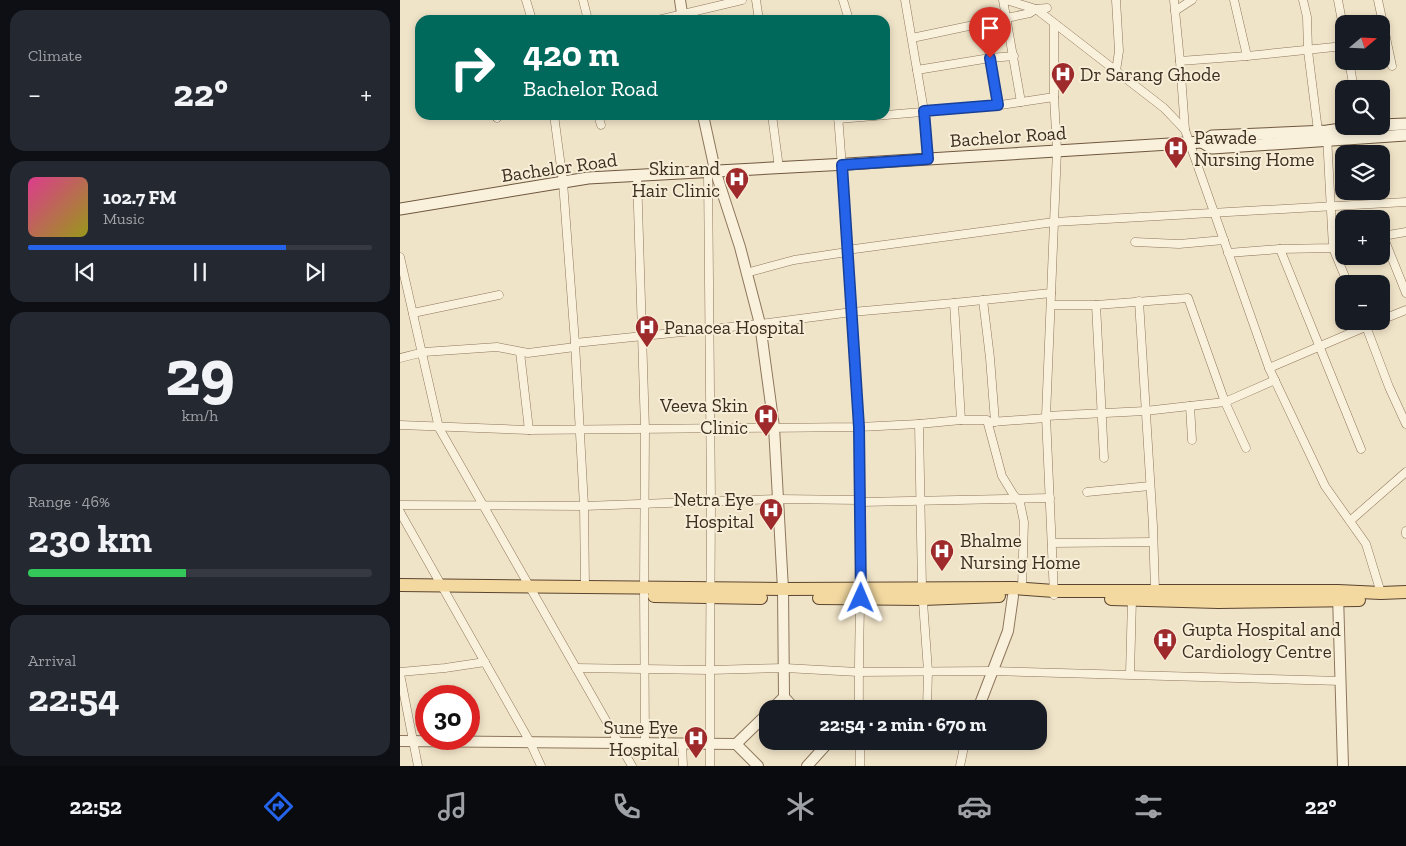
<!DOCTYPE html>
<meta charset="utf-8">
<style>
body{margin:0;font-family:"Zilla Slab",serif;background:#242831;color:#f1f3f6;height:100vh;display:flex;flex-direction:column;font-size:19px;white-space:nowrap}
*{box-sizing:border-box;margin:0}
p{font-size:16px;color:#9ea1a6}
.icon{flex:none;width:28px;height:28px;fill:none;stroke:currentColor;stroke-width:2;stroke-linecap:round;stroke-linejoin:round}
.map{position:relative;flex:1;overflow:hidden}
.panel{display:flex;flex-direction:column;gap:10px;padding:10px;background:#0d0f14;width:400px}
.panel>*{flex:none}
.banner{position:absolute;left:15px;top:15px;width:475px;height:105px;border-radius:15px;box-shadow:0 2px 8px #0003;background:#00695c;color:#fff;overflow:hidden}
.needle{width:32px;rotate:71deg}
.controls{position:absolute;left:935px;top:15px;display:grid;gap:10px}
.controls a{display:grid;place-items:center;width:55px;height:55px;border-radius:10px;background:#171b24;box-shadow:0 2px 8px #0003;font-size:25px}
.speed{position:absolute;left:15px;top:685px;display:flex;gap:10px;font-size:25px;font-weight:700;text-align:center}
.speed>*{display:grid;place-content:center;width:65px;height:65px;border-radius:50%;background:#171b24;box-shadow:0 2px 8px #0003;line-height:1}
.speed .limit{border:8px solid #d22;background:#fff;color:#111}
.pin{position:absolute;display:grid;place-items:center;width:42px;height:42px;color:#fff;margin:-51px -21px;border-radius:50% 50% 50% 0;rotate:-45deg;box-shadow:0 0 5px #0007}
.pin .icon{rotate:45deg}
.me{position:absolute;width:55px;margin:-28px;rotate:1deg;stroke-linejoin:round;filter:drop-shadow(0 0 4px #0008)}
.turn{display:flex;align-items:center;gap:18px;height:105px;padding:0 25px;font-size:22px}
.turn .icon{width:65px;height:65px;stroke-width:2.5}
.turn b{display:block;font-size:35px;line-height:42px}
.big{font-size:38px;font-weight:700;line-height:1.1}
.panel .widget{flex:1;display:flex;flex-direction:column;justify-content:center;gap:8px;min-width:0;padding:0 18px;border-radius:15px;background:#242831}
.panel .dial{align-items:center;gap:0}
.dial b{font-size:65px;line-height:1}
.song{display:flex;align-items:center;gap:15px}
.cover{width:60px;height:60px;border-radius:8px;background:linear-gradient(135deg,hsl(330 70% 55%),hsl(60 70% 35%))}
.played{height:5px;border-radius:2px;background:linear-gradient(90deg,#2563eb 75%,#363941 75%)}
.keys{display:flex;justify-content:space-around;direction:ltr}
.heat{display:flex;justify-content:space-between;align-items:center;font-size:28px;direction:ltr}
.charge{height:8px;border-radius:4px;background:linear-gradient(90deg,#34c759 46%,#363941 0)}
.trip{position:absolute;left:359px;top:700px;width:288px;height:50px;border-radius:15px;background:#171b24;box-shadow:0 2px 8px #0003;font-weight:700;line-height:50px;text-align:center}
.tab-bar{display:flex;height:80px;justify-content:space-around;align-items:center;background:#090b0e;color:#9ea1a6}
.tab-bar .icon{width:35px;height:35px}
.tab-bar .on{color:#2563eb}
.tab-bar b{font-size:22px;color:#f1f3f6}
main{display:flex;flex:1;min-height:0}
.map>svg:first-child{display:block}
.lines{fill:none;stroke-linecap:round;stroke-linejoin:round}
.minor-casing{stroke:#8d765c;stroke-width:9}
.tertiary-casing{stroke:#8d765c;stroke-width:12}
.secondary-casing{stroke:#6f573f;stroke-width:13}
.primary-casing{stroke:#5b4430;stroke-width:14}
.minor{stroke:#faf1dc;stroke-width:8}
.tertiary{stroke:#faf1dc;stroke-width:10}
.secondary{stroke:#faf1dc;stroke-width:11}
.primary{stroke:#f3d9a0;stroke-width:12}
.route-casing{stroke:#184099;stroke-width:12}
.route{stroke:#2563eb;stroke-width:9}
.labels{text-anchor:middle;stroke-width:4;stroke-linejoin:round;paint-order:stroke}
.poi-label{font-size:19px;fill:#3d2e20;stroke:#f7eed8;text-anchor:start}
.street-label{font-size:19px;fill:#3d2e20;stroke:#f7eed8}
</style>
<main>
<section class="panel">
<div class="widget"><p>Climate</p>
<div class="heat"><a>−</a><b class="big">22°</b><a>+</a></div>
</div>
<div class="widget">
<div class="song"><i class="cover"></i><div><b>102.7 FM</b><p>Music</p></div></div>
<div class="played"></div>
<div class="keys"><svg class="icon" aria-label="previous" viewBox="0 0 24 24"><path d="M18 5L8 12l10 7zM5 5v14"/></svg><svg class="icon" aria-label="pause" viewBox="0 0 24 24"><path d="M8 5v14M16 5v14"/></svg><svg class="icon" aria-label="next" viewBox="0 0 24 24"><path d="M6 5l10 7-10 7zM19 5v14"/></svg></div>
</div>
<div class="widget dial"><b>29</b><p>km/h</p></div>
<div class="widget"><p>Range · 46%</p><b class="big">230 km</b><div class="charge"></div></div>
<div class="widget"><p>Arrival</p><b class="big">22:54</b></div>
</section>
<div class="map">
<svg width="1006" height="766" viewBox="0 0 1006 766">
<rect width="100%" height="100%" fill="#f0e4c8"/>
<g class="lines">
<g class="minor-casing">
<g id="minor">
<path d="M126,0L132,20"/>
<path d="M183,0L188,20"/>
<path d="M356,0L359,20"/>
<path d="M443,0L449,20"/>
<path d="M505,0L524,111L528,159"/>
<path d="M603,0L621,102"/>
<path d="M606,0L636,9L764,108L785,130L869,368L925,486L966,544L981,593"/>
<path d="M716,0L719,51L716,71"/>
<path d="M774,0L780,61"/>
<path d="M834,0L847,56"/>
<path d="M903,0L907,17L908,51L918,131"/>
<path d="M938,0L944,32"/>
<path d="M978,0L992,66"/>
<path d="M775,11L792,0"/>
<path d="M258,20L342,0"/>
<path d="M584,22L598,105"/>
<path d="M512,38L630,13L636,9L647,8"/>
<path d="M949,61L954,89"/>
<path d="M517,70L590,58L614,56"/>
<path d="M654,97V23"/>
<path d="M154,115L163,182L175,343"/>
<path d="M198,115L201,125"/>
<path d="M372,115L379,168"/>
<path d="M438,115C448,244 458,374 461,504C462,572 458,641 459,709"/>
<path d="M97,118L99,115"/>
<path d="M438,119L594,106L654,97L657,150L646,416L654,595"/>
<path d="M785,130L780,61L847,56L944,46"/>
<path d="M927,136L933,248L948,284"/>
<path d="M237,175L245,429L244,588L245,743"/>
<path d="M1006,232L983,236L1006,293"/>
<path d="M735,242L779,244L824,240"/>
<path d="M880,249L933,248L944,246"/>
<path d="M447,250L654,222L1006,202"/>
<path d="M828,253L880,249L961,449"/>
<path d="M0,257L39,428L232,766"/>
<path d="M346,273L394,260L447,252"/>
<path d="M583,300L590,358L595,422"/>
<path d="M739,301L753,526L755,591"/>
<path d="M554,303L651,293"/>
<path d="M651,305H696L788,298L825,402L846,448"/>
<path d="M696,305L704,458"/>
<path d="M13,313L99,295"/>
<path d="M981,320L1006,310"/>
<path d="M964,321L989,387L1006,424"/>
<path d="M120,352L129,430"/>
<path d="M0,358L24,352L97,347L128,353L175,347"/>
<path d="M869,368L979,321"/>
<path d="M790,406L792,440"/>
<path d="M646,416L745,411L825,402L875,380"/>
<path d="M561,420H587L602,476L613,494L620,503L624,522L622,588"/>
<path d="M591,422L646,418"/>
<path d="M0,425L129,430L459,427L519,424"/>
<path d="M687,492L750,486"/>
<path d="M461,502L650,498"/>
<path d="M0,505L184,506L378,499L460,500"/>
<path d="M0,512L130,742L141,766"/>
<path d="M950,521L1006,472"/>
<path d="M1006,531V534"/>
<path d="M652,543L753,542"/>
<path d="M185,587L184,506L175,343L360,324L452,312L554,303L561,420L519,424L522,588L528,671L527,709"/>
<path d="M176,668L310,670L311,502L308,171"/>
<path d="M0,672L45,668L85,662"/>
<path d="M0,674L18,766"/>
<path d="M730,674L732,599"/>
<path d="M282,743L283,766"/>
<path d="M310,766V670L385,668L458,672L592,671L941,681"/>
<path d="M460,766V741"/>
<path d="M560,766L565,742"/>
</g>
</g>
<g class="tertiary-casing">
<g id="tertiary">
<path d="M280,0L283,20"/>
<path d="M303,115L315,170L340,247L360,324L374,427L383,589L384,697L395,709"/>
<path d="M938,595L943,766"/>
<path d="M372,709L384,697"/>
<path d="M578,709L608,631L613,596"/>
<path d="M0,741L336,744L368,713"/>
<path d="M336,744L358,766"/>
<path d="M407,766L427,744L565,741"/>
</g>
</g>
<g class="secondary-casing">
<g id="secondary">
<path d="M981,125L1006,124"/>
<path d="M802,142L812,148L1006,135"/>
<path d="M0,209L188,178L447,164L802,142L812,136L927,131L963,126"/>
</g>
</g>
<g class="primary-casing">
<g id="primary">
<path d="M0,585L383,589L614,588L654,591H938L981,593L1006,592"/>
<path d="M254,596L361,598"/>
<path d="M419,598L523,599L599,596"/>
<path d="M711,599L818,602L959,600"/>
</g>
</g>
<use href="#minor" class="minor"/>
<use href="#tertiary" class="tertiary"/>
<use href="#secondary" class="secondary"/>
<use href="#primary" class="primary"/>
</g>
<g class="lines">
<g class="route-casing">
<path id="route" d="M461,598L459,427L442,165L528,159L524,111L598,105L590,58"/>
</g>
<use href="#route" class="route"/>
</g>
<defs>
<g id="hospital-pin" transform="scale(1.25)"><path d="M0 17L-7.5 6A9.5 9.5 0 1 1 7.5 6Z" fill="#9e2a2b" stroke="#f7eed8"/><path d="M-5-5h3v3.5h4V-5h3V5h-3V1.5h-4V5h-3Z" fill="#fff"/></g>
</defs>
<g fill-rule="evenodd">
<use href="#hospital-pin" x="663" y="74"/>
<use href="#hospital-pin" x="776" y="148"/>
<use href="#hospital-pin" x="337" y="179"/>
<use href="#hospital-pin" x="247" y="327"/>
<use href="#hospital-pin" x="366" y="416"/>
<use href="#hospital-pin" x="371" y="510"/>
<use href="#hospital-pin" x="542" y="551"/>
<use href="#hospital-pin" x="765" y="640"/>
<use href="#hospital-pin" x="296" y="738"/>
</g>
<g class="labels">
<g class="poi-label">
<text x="680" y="81">Dr Sarang Ghode</text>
<text x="794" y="144">Pawade<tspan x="794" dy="22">Nursing Home</tspan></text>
<text x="320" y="175" text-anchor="end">Skin and<tspan x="320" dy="22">Hair Clinic</tspan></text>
<text x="264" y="334">Panacea Hospital</text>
<text x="348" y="412" text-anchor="end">Veeva Skin<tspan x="348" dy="22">Clinic</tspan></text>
<text x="354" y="506" text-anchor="end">Netra Eye<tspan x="354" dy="22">Hospital</tspan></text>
<text x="560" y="547">Bhalme<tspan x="560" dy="22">Nursing Home</tspan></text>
<text x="782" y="636">Gupta Hospital and<tspan x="782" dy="22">Cardiology Centre</tspan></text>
<text x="278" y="734" text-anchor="end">Sune Eye<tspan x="278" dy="22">Hospital</tspan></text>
</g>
<g class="street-label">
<text transform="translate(608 136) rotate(-4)" y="7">Bachelor Road</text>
<text transform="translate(159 167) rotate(-8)" y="7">Bachelor Road</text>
</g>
</g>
</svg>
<div class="controls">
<a><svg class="needle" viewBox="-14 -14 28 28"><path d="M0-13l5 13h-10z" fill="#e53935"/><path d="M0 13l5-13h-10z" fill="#9ea1a6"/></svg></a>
<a><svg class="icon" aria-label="search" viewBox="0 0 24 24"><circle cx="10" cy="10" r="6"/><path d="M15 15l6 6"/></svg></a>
<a><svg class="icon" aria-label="layers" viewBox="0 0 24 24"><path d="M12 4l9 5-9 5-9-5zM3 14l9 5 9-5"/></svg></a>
<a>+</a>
<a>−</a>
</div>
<div class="speed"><div class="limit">30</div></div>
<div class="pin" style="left:590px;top:58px;background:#d93025"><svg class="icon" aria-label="arrive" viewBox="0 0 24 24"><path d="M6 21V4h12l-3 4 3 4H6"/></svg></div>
<svg class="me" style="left:461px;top:598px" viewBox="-20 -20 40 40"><path d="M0-17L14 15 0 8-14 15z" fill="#2563eb" stroke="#fff" stroke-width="4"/></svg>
<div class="trip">22:54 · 2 min · 670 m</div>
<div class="banner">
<div class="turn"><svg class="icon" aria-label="right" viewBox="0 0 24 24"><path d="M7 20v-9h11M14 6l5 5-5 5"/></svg><div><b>420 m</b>Bachelor Road</div></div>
</div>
</div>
</main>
<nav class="tab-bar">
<b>22:52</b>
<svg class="icon on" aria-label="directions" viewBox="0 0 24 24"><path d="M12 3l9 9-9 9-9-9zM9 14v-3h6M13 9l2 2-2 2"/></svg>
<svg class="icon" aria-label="music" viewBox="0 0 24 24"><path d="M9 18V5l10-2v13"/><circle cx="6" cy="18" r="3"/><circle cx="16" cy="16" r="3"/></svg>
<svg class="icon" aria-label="phone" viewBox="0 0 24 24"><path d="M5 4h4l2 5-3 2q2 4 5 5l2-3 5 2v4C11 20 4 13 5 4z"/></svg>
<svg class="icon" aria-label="climate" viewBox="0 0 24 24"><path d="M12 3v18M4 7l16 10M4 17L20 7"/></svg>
<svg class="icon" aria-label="car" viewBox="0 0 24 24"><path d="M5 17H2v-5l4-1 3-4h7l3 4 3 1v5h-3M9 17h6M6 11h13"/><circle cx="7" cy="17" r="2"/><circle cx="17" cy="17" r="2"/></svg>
<svg class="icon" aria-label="filters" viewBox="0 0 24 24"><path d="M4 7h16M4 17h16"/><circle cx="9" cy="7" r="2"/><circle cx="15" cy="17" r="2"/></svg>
<b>22°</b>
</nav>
